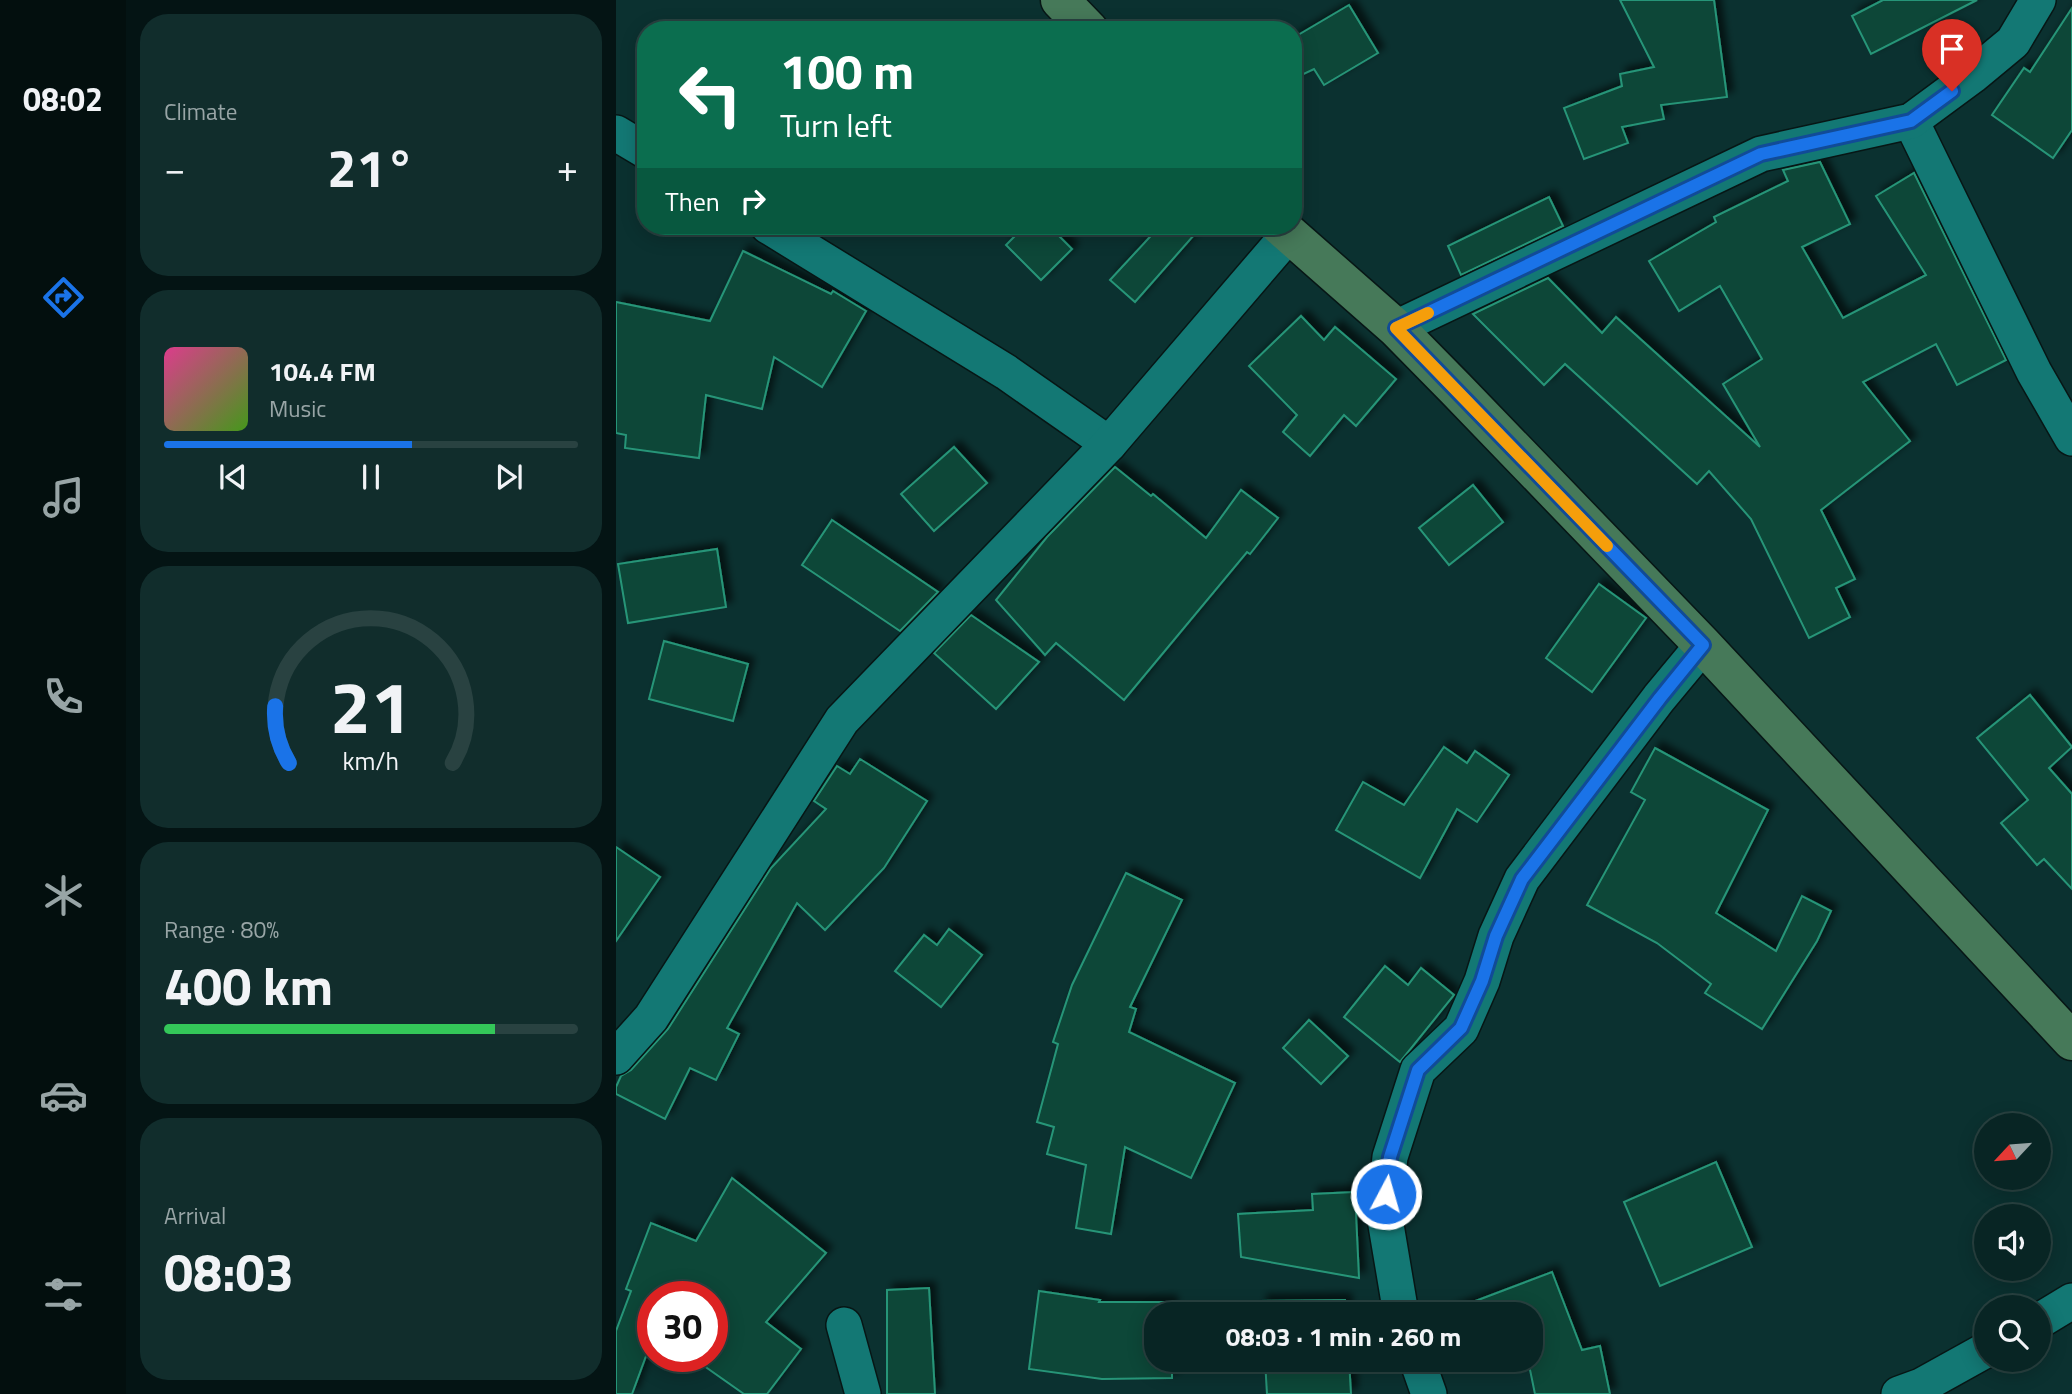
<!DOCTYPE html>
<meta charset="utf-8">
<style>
body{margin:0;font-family:"Titillium Web",sans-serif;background:#112d2c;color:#f1f3f6;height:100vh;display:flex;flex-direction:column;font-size:26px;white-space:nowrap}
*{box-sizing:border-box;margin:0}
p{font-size:23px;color:#98a5a6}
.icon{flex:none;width:38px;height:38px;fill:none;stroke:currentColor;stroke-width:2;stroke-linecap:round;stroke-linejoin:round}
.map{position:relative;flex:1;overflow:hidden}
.side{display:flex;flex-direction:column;gap:14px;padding:14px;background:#041414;width:490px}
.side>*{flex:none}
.hud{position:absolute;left:21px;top:21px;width:665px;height:214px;border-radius:28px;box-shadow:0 4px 18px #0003,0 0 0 2px #294241;background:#0b6e4f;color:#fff;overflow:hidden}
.needle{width:46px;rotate:244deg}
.buttons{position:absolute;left:1358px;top:1113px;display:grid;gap:14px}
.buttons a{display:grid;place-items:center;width:77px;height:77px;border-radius:50%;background:#082524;box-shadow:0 4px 18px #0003,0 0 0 2px #294241;font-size:35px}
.speed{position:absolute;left:21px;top:1281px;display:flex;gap:14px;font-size:35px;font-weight:700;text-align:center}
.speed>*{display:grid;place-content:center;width:91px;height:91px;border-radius:50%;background:#082524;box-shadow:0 4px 18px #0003,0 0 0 2px #294241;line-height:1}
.speed .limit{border:10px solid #d22;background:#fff;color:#111}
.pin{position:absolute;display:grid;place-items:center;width:60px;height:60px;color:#fff;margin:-72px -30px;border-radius:50% 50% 50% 0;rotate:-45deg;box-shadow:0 0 7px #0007}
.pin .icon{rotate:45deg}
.me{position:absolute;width:77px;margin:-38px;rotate:6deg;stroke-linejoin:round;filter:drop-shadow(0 0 5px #0008)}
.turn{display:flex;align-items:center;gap:24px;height:147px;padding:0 28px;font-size:32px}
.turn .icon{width:91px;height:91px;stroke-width:2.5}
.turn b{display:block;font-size:49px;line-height:60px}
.then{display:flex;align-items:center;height:66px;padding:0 28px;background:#0003;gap:14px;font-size:26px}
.big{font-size:52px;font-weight:700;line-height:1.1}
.side .tile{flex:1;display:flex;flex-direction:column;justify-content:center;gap:10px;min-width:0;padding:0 24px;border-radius:28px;background:#112d2c}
.side .dial{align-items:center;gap:0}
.dial svg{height:182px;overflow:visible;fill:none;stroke:#294241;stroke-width:7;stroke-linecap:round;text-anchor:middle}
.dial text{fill:#f1f3f6;stroke:none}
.song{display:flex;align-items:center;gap:21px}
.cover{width:84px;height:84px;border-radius:10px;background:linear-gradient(135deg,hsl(330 70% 55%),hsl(100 70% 35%))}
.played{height:7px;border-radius:4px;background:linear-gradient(90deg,#1a73e8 60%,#294241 60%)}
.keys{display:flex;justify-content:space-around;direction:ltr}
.heat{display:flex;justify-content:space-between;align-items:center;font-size:38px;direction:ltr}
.charge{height:10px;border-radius:5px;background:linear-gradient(90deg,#34c759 80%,#294241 0)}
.trip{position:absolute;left:528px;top:1302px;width:399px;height:70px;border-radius:28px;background:#082524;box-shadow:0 4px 18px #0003,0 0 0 2px #294241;font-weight:700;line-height:70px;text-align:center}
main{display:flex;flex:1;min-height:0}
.tab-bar{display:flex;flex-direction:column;width:126px;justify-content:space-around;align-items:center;background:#030f0e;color:#98a5a6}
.tab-bar .icon{width:49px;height:49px}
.tab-bar .selected{color:#1a73e8}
.tab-bar b{font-size:32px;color:#f1f3f6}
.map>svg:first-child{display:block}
.building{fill:#0c4637;stroke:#289578;stroke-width:2;filter:url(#shadow)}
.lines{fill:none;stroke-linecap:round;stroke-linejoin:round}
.minor-casing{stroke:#071615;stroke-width:38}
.secondary-casing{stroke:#071615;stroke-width:41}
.minor{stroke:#137874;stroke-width:35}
.secondary{stroke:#467959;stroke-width:38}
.route-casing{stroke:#114b97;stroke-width:18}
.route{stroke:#1a73e8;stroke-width:12}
.slow{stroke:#f59e0b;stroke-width:12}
</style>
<main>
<nav class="tab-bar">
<b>08:02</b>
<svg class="icon selected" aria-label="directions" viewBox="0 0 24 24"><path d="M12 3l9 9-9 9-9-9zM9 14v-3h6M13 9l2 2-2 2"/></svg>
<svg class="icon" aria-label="music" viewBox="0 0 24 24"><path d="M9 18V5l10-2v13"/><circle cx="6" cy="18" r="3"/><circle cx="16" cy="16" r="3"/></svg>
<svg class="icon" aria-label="phone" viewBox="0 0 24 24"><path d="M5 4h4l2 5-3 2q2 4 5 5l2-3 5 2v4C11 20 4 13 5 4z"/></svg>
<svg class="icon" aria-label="climate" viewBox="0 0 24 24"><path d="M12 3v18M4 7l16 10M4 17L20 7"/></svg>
<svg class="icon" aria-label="car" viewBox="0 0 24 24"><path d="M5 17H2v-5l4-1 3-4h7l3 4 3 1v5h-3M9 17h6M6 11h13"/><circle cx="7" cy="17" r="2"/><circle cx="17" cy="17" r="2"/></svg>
<svg class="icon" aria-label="filters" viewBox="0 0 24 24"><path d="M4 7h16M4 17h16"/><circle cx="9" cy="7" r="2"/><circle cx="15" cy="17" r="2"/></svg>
</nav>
<section class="side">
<div class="tile"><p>Climate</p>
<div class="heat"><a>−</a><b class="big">21°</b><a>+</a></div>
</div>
<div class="tile">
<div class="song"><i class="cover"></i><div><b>104.4 FM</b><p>Music</p></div></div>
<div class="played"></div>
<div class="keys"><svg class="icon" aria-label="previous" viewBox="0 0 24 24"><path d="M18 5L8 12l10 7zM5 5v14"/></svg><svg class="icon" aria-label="pause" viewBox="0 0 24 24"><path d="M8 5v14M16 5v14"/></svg><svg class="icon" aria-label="next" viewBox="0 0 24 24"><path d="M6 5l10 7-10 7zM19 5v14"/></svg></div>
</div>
<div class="tile dial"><svg viewBox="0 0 100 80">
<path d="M14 69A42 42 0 1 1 86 69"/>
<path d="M14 69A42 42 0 0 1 8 44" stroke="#1a73e8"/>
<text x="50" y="56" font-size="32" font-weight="700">21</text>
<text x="50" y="72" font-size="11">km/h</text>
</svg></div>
<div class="tile"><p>Range · 80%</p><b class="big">400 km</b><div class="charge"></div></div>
<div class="tile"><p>Arrival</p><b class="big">08:03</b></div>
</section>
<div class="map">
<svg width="1456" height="1394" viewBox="0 0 1456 1394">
<defs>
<filter id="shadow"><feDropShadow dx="6" dy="-6" stdDeviation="3.5" flood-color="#0009"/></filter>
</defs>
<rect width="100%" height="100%" fill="#0b3130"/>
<g class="building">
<path d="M1004,0H1098L1111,97L1045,105L1048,119L1006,127L1012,143L968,159L948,108L1006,86L1004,74L1038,67Z"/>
<path d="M1267,0H1361L1255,54L1236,16Z"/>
<path d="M733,5L762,53L708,85L698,69L677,79V38Z"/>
<path d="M1456,8V130L1437,158L1376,115L1408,68L1414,72Z"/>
<path d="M1204,162L1234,224L1186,247L1227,318L1310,275L1260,196L1298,173L1390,360L1341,385L1320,344L1247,382L1294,441L1205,510L1239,579L1220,588L1234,617L1193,638L1135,519L1093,471L1081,484L949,364L928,385L857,314L932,278L986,333L1000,317L1144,447L1107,384L1146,359L1104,286L1063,311L1033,261L1100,222L1098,217L1172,181L1167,170Z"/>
<path d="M933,197L947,226L845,275L832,246Z"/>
<path d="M409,226H433L456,249L425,280L390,245Z"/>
<path d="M544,226H586L519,302L494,280Z"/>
<path d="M127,251L215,294L217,291L250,311L206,387L158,357L146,409L90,395L83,458L9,448L10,435L0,433V302L94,321Z"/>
<path d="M685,316L708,340L719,327L780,379L740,426L728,415L694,456L667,432L681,415L633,366Z"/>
<path d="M338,447L371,483L318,531L285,494Z"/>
<path d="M499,467L535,496L537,494L590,538L625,490L662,518L634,554L631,552L508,700L440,643L429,655L380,600L431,537Z"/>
<path d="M857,485L887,522L833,565L803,528Z"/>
<path d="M216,520L322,592L284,631L186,565Z"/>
<path d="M101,549L110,607L12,623L2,564Z"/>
<path d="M983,584L1030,618L976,692L930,658Z"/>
<path d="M355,615L423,662L380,709L318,653Z"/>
<path d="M48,641L132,664L117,721L33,699Z"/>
<path d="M1414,695L1456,747L1433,768L1456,794V889L1428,859L1421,865L1385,823L1412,800L1361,738Z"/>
<path d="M828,747L851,763L859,751L893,775L861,822L841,809L804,878L720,830L747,782L788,805Z"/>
<path d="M1039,748L1152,810L1100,913L1160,951L1186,896L1215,911L1201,941L1146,1029L1089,993L1095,984L1041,943L971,905L1029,800L1015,792Z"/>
<path d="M244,759L311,801L268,868L209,930L181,903L111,1028L123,1034L100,1080L74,1068L49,1119L0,1094V1087L5,1076L15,1070L52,1029L155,868L210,809L198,801L221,766L234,774Z"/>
<path d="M0,847L44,877L0,941Z"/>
<path d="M510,873L566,900L514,1007L520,1009L513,1032L619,1083L575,1178L509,1147L495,1234L460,1228L470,1165L431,1154L438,1127L421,1122L442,1044L437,1042L456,985Z"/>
<path d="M333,929L366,955L325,1007L279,971L308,935L321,945Z"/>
<path d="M769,966L792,985L805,968L838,995L784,1062L728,1017Z"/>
<path d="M693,1020L732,1056L705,1084L667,1048Z"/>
<path d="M1100,1162L1136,1247L1044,1286L1008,1202Z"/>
<path d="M116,1178L210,1253L150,1322L185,1349L151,1394H128L74,1356H96V1297H37V1337L16,1394H0V1331L15,1291L10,1289L35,1223L80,1241Z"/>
<path d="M739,1192L743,1278L625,1257L622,1214L697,1210L696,1194Z"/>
<path d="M936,1272L966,1350L984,1346L994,1394H919L912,1360H915V1314H833V1311Z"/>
<path d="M313,1288L319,1394H271V1290Z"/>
<path d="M423,1291L484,1300L483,1302H555V1314H541V1360H556V1378L486,1379L413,1369Z"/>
<path d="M729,1300L730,1314H646L645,1301Z"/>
<path d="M649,1360H733L735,1394H651Z"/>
</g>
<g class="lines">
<g class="minor-casing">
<g id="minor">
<path d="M1295,121L1418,372L1456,438"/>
<path d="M0,133L30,151"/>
<path d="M152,226L390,372L493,444"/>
<path d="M780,328L1145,154L1295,121L1356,76L1397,42L1422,0"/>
<path d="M0,1057L35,1018L226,720L493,444L673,234"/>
<path d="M785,1314L768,1213L774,1157L802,1070L845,1029L866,981L880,936L906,879L1043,698L1087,645"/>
<path d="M1423,1321L1456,1301"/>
<path d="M228,1325L247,1394"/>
<path d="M801,1360L813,1394"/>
<path d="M1283,1394L1305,1386L1370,1350"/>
</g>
</g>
<g class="secondary-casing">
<g id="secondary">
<path d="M444,0L473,30"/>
<path d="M664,226L780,328L840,389L1087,645L1456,1041"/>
</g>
</g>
<use href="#minor" class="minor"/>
<use href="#secondary" class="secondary"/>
</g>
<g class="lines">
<g class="route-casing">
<path id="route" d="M770,1194L774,1157L802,1070L845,1028L866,981L880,936L906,879L1044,698L1087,645L780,328L1145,154L1295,121L1336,91"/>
</g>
<use href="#route" class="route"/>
<path class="slow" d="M812,313L780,328L991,546"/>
</g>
</svg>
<div class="buttons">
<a><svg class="needle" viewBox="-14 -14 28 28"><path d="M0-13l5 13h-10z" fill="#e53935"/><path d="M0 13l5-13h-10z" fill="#98a5a6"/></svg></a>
<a><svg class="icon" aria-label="sound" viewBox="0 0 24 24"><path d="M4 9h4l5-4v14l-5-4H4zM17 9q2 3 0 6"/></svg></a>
<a><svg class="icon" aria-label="search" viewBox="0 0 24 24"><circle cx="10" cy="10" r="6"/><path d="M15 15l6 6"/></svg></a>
</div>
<div class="speed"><div class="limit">30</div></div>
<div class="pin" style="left:1336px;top:91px;background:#d93025"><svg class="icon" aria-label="arrive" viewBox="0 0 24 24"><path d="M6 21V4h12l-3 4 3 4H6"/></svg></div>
<svg class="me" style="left:770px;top:1194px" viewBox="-20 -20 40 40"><circle r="17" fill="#1a73e8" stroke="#fff" stroke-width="3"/><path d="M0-11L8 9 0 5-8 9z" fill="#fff"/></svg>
<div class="trip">08:03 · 1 min · 260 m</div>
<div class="hud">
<div class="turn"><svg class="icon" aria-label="left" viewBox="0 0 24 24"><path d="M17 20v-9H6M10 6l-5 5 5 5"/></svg><div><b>100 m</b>Turn left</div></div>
<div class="then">Then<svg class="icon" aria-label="right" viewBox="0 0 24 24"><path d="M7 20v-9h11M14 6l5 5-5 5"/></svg></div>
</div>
</div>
</main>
